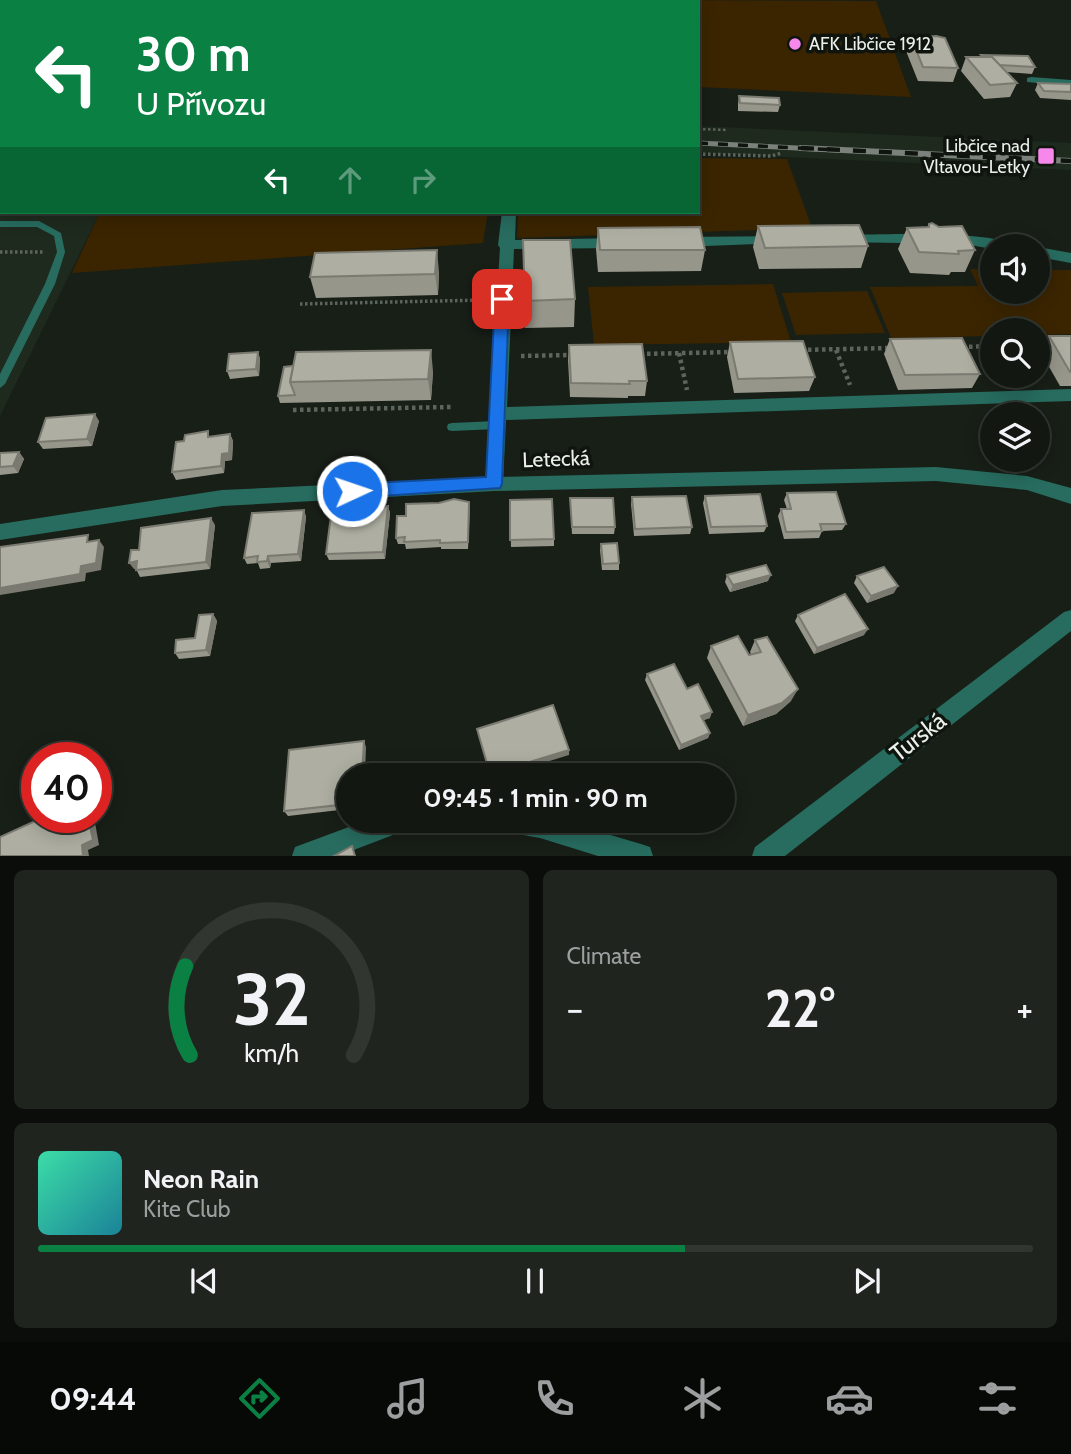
<!DOCTYPE html>
<meta charset="utf-8">
<style>
body{margin:0;font-family:Cabin,sans-serif;background:#1f241f;color:#f1f3f6;height:100vh;display:flex;flex-direction:column;font-size:26px;white-space:nowrap}
*{box-sizing:border-box;margin:0}
p{font-size:23px;color:#9c9f9f}
.icon{flex:none;width:38px;height:38px;fill:none;stroke:currentColor;stroke-width:2;stroke-linecap:round;stroke-linejoin:round}
.map{position:relative;height:856px;overflow:hidden}
.drawer{display:flex;flex-direction:column;gap:14px;padding:14px;background:#0a0d09;flex:1}
.drawer>*{flex:none}
.guide{position:absolute;left:0px;top:0px;width:700px;height:214px;box-shadow:0 4px 18px #0003,0 0 0 2px #313631;background:#0b8043;color:#fff;overflow:hidden}
.buttons{position:absolute;left:980px;top:234px;display:grid;gap:14px}
.buttons a{display:grid;place-items:center;width:70px;height:70px;border-radius:50%;background:#121711;box-shadow:0 4px 18px #0003,0 0 0 2px #313631;font-size:35px}
.speed{position:absolute;left:21px;top:742px;display:flex;gap:14px;font-size:35px;font-weight:700;text-align:center}
.speed>*{display:grid;place-content:center;width:91px;height:91px;border-radius:50%;background:#121711;box-shadow:0 4px 18px #0003,0 0 0 2px #313631;line-height:1}
.speed .limit{border:10px solid #d22;background:#fff;color:#111}
.pin{position:absolute;display:grid;place-items:center;width:60px;height:60px;color:#fff;margin:-30px;border-radius:14px;box-shadow:0 4px 10px #0006}
.me{position:absolute;width:77px;margin:-38px;rotate:87deg;stroke-linejoin:round;filter:drop-shadow(0 0 5px #0008)}
.turn{display:flex;align-items:center;gap:24px;height:147px;padding:0 21px;font-size:32px}
.turn .icon{width:91px;height:91px;stroke-width:2.5}
.turn b{display:block;font-size:49px;line-height:60px}
.lanes{display:flex;align-items:center;height:66px;padding:0 21px;background:#0003;justify-content:center;gap:35px;direction:ltr}
.lanes .off{opacity:.35}
.big{font-size:52px;font-weight:700;line-height:1.1}
.drawer .tile{flex:1;display:flex;flex-direction:column;justify-content:center;gap:10px;min-width:0;padding:0 24px;border-radius:10px;background:#1f241f}
.drawer .dial{align-items:center;gap:0}
.dial svg{height:182px;overflow:visible;fill:none;stroke:#313631;stroke-width:7;stroke-linecap:round;text-anchor:middle}
.dial text{fill:#f1f3f6;stroke:none}
.song{display:flex;align-items:center;gap:21px}
.cover{width:84px;height:84px;border-radius:10px;background:linear-gradient(135deg,hsl(160 70% 55%),hsl(190 70% 35%))}
.played{height:7px;border-radius:4px;background:linear-gradient(90deg,#0b8043 65%,#313631 65%)}
.keys{display:flex;justify-content:space-around;direction:ltr}
.heat{display:flex;justify-content:space-between;align-items:center;font-size:38px;direction:ltr}
.drawer .tiles{flex:1;display:grid;gap:14px;grid-template-columns:1fr 1fr}
.tile:last-child{grid-column:span 2}
.trip{position:absolute;left:336px;top:763px;width:399px;height:70px;border-radius:35px;background:#121711;box-shadow:0 4px 18px #0003,0 0 0 2px #313631;font-weight:700;line-height:70px;text-align:center}
.dock{display:flex;height:112px;justify-content:space-around;align-items:center;background:#070907;color:#9c9f9f}
.dock .icon{width:49px;height:49px}
.dock .selected{color:#0b8043}
.dock b{font-size:32px;color:#f1f3f6}
.map>svg:first-child{display:block}
.built{fill:#1f2a1e}
.green{fill:#3b2501}
.lines{fill:none;stroke-linecap:round;stroke-linejoin:round}
.path-far2{stroke:#5d645d;stroke-width:2.5;stroke-dasharray:2.5 2.5;stroke-linecap:butt}
.path-far1{stroke:#5d645d;stroke-width:3.5;stroke-dasharray:2.5 2.5;stroke-linecap:butt}
.path{stroke:#5d645d;stroke-width:4.5;stroke-dasharray:3.5 3.5;stroke-linecap:butt}
.service{fill:#276c5f;fill-rule:evenodd}
.minor{fill:#276c5f;fill-rule:evenodd}
.tertiary{fill:#276c5f;fill-rule:evenodd}
.rail-far1-casing{stroke:#7b817b;stroke-width:5}
.rail-casing{stroke:#7b817b;stroke-width:6}
.rail-far1{stroke:#0f150e;stroke-width:3.5;stroke-dasharray:10;stroke-linecap:butt}
.rail{stroke:#0f150e;stroke-width:4.5;stroke-dasharray:13;stroke-linecap:butt}
.wall{fill:#96968b}
.shaded-wall{fill:#7a7a71}
.building{fill:#aeafa2;stroke:#7a7a71;stroke-width:2}
.route{fill:#1a73e8;stroke:#114b97;stroke-width:2}
.poi-dot{fill:#f788eb;stroke:#0f150e;stroke-width:2.5}
.labels{text-anchor:middle;stroke-width:7;stroke-linejoin:round;paint-order:stroke}
.far-poi-label{font-size:18px;fill:#ebf0eb;stroke:#0f150e;text-anchor:start}
.street-label{font-size:21px;fill:#ebf0eb;stroke:#0f150e}
.near-street-label{font-size:24px;fill:#ebf0eb;stroke:#0f150e}
</style>
<div class="map">
<svg width="1071" height="856" viewBox="0 0 1071 856">
<rect width="100%" height="100%" fill="#181f17"/>
<g class="built">
<path d="M698,126L1071,143V170L698,153Z"/>
<path d="M0,163L2,212H100L0,416Z"/>
</g>
<g class="green">
<path d="M0,0H273L2,2L0,43Z"/>
<path d="M619,0L876,1L911,97L698,87V2Z"/>
<path d="M698,158L787,159L812,228L517,238L518,212H698Z"/>
<path d="M100,212H488L483,243L72,273Z"/>
<path d="M970,269H992V292H1038V270H1071V334L1038,335V331H992V336L891,338L870,287L978,286Z"/>
<path d="M773,284L791,342L594,345L588,287Z"/>
<path d="M867,291L885,333L796,335L782,293Z"/>
</g>
<g class="lines">
<path class="path-far2" d="M698,129L728,130"/>
<g class="path-far1">
<path d="M698,154L771,156L782,153"/>
<path d="M0,252H43"/>
<path d="M300,304L484,300"/>
</g>
<g class="path">
<path d="M962,347L992,346"/>
<path d="M801,350L890,348"/>
<path d="M836,350L850,385"/>
<path d="M679,353L687,390"/>
<path d="M640,354L732,352"/>
<path d="M521,356L571,355"/>
<path d="M293,410L451,407"/>
</g>
<g class="service">
<rect x="0" y="157" width="2" height="4"/>
<path d="M0,221H39L61,233L65,252L55,284L5,384L0,388V374L45,284L57,252L54,236L37,227H0Z"/>
<path d="M496,421L500,422L501,425L500,428L496,429L452,431L448,430L447,427L448,424L452,423Z"/>
</g>
<g class="minor">
<path d="M1031,77L1071,80V86L1027,82V78Z"/>
<path d="M502,212H516L515,240L621,238L628,243L621,248L514,249L507,407L1071,389V401L506,420L503,484L501,489L494,491L487,489L485,484L500,248L498,245Z"/>
<path d="M841,235C873,235 997,229 1016,247H992V249L965,244L836,242V236Z"/>
<path d="M778,236L785,240L783,243L680,247L673,242L680,237Z"/>
<path d="M1038,247L1071,253V263L1038,257Z"/>
<path d="M365,821H409L406,830L338,856H292L295,847Z"/>
<path d="M492,821H563L641,844L650,847L653,856H598L540,838L495,830Z"/>
</g>
<g class="tertiary">
<path d="M936,467L1027,476L1071,488V504L1027,490L936,481L494,491L222,506L0,540V524L222,490L494,477Z"/>
<path d="M1071,610V631L785,856H752L755,847L1064,612Z"/>
</g>
<g class="rail-far1-casing">
<path id="rail-far1" d="M698,143L837,150"/>
</g>
<g class="rail-casing">
<path id="rail" d="M801,148L1071,161"/>
</g>
<use href="#rail-far1" class="rail-far1"/>
<use href="#rail" class="rail"/>
</g>
<g class="wall">
<path d="M911,38L958,68L953,82L918,81L906,51Z"/>
<path d="M981,55L1035,67L1032,74L1006,72L1017,83L1010,97L984,99L961,71L966,57H980Z"/>
<path d="M1038,83L1071,84V100L1040,98L1035,90Z"/>
<path d="M739,96L780,105L778,112L738,111V104Z"/>
<path d="M929,224L975,250L965,272H951L949,275L910,273L898,249L907,228L927,227Z"/>
<path d="M758,226L868,246L861,268L759,269L753,247Z"/>
<path d="M598,228L705,250L701,271L598,272L596,249Z"/>
<path d="M523,240L575,299L574,327L525,328Z"/>
<path d="M439,272L438,295L316,298L310,277Z"/>
<path d="M1049,336H1071V386H1060L1040,351Z"/>
<path d="M890,339L980,374L972,388L898,390L884,354Z"/>
<path d="M730,342L815,377L809,391L734,393L727,357Z"/>
<path d="M569,345L647,381L645,396H628V398L570,397L568,360Z"/>
<path d="M258,352L260,359L259,376L230,379L227,371Z"/>
<path d="M293,366L433,371L431,400L280,403L278,396Z"/>
<path d="M99,421L92,446L43,449L38,442Z"/>
<path d="M230,434L233,441L232,460L225,461L224,473L176,480L172,472L210,437Z"/>
<path d="M19,452L24,459L18,473L0,475V453Z"/>
<path d="M787,493L846,524L842,530L822,531L819,538L784,539L778,516L781,509H787L784,500Z"/>
<path d="M705,496L767,526L764,532L709,534L703,503Z"/>
<path d="M632,497L692,527L690,534L634,536L631,504Z"/>
<path d="M570,498L615,527L614,534H572Z"/>
<path d="M510,500L554,539V546L511,547Z"/>
<path d="M469,502L468,549H441V547L406,549L405,544H398L396,538L406,516Z"/>
<path d="M383,504L384,506H388L390,513L385,559L329,560L326,554Z"/>
<path d="M304,510L306,517L301,561L271,563L270,568L260,569L258,563L247,564L244,558Z"/>
<path d="M215,525L210,569L140,577L136,569H134L139,550Z"/>
<path d="M601,544L619,563V570H602L600,550Z"/>
<path d="M727,575L768,581L730,592L725,582Z"/>
<path d="M857,576L894,593L867,603L854,583Z"/>
<path d="M213,614L217,621L210,656L179,659L175,653L195,638Z"/>
<path d="M798,615L864,635L814,654L795,621Z"/>
<path d="M755,640L791,701L776,714L743,726L707,658L711,646L749,655L751,654L750,652Z"/>
<path d="M647,674L687,689L710,718L703,720L710,733L708,738L679,750L645,680Z"/>
<path d="M366,747L348,775V809L288,816L284,811Z"/>
</g>
<g class="shaded-wall">
<path d="M437,250L439,272L438,295L435,274Z"/>
<path d="M431,350L433,371L431,400L428,379Z"/>
<path d="M258,352L260,359L259,376L256,369Z"/>
<path d="M95,414L99,421L92,446L87,439Z"/>
<path d="M230,434L233,441L232,460L225,461L224,473L221,466L222,454Z"/>
<path d="M19,452L24,459L18,473L13,466Z"/>
<path d="M469,502L470,509L468,549V542Z"/>
<path d="M388,506L390,513L385,559L383,552Z"/>
<path d="M304,510L306,517L301,561L298,554Z"/>
<path d="M211,518L215,525L210,569L206,562Z"/>
<path d="M99,540L104,547L101,570L86,573L85,581L0,595V588L81,566Z"/>
<path d="M268,556L271,563L270,568L267,561Z"/>
<path d="M137,561L141,568L134,569L129,563Z"/>
<path d="M771,575L768,581L730,592L733,585Z"/>
<path d="M898,586L894,593L867,603L871,596Z"/>
<path d="M213,614L217,621L210,656L206,650Z"/>
<path d="M868,629L864,635L814,654L817,648Z"/>
<path d="M798,689L791,701L776,714L743,726L748,715Z"/>
<path d="M712,712L710,718L699,722L701,716Z"/>
<path d="M710,733L708,738L679,750L681,745Z"/>
<path d="M364,741L366,747L365,775H362Z"/>
<path d="M569,750V755L504,775H490V774Z"/>
<path d="M88,817H94L99,845L88,850L89,856H83L82,845Z"/>
</g>
<g class="building">
<path d="M936,36L945,38L958,68L923,67L911,38Z"/>
<path d="M981,55L1028,56L1035,67L999,65L992,57H983Z"/>
<path d="M966,57H992L1017,83L990,85Z"/>
<path d="M1038,83L1071,84V92L1044,91Z"/>
<path d="M739,96L779,98L780,105L740,103Z"/>
<path d="M932,223L939,227L962,226L975,250L958,251L959,254L919,252L907,228L929,227V224Z"/>
<path d="M859,225L868,246L765,248L758,226Z"/>
<path d="M700,227L705,250H600L598,228Z"/>
<path d="M523,240H570L575,299L525,301Z"/>
<path d="M437,250L435,274L310,277L315,253Z"/>
<path d="M1049,336H1071V372H1070Z"/>
<path d="M962,338L980,374L905,375L890,339Z"/>
<path d="M803,341L815,377L738,379L730,342Z"/>
<path d="M642,344L647,381H629L630,384L571,383L569,345Z"/>
<path d="M431,350L428,379L290,382L296,352Z"/>
<path d="M258,352L256,369L227,371L229,354Z"/>
<path d="M293,366L290,382L295,395L278,396L284,367Z"/>
<path d="M95,414L87,439L38,442L46,418Z"/>
<path d="M208,431V437L230,434L229,453L222,454L221,466L172,472L176,442L184,441L185,435Z"/>
<path d="M19,452L13,466L0,467V453Z"/>
<path d="M836,492L846,524H820L822,531L786,532L781,509H791L787,493Z"/>
<path d="M760,494L767,526L711,527L705,496Z"/>
<path d="M686,496L692,527L635,529L632,497Z"/>
<path d="M570,498H613L615,527H572Z"/>
<path d="M454,499L469,502L468,542L440,543V540L404,542L405,537L396,538L397,516H406V504L439,503Z"/>
<path d="M552,499L554,539L510,540V500Z"/>
<path d="M383,504V507L388,506L383,552L326,554L332,508Z"/>
<path d="M304,510L298,554L268,556L267,561L257,562L258,556L244,558L252,513Z"/>
<path d="M211,518L206,562L136,570L137,561L129,563L131,550H139L141,528Z"/>
<path d="M88,535L87,542L99,540L96,563L81,566L80,574L0,588V547Z"/>
<path d="M617,543L619,563L603,564L601,544Z"/>
<path d="M766,565L771,575L733,585L727,575Z"/>
<path d="M884,567L898,586L871,596L857,576Z"/>
<path d="M845,594L868,629L817,648L798,615Z"/>
<path d="M213,614L206,650L175,653L176,640L195,638L199,615Z"/>
<path d="M738,636L749,655L761,652L755,640L767,637L798,689L782,703L748,715L711,646Z"/>
<path d="M674,664L687,689L698,684L712,712L701,716L710,733L681,745L647,674Z"/>
<path d="M553,705L569,750L490,774L477,729Z"/>
<path d="M364,741L362,775H348V804L284,811L289,750Z"/>
<path d="M44,817H88L93,840L82,845L83,856H0V837Z"/>
<path d="M352,846L355,856H334Z"/>
</g>
<path class="route" d="M502,295L509,299L502,484L500,488L352,498L346,496L344,491L346,486L352,484L486,477L495,299Z"/>
<g class="poi-dot">
<circle cx="795" cy="44" r="7"/>
<rect x="1037" y="147" width="18" height="18" rx="3.5"/>
</g>
<g class="labels">
<g class="far-poi-label">
<text x="809" y="50">AFK Libčice 1912</text>
<text x="1030" y="152" text-anchor="end">Libčice nad<tspan x="1030" dy="21">Vltavou-Letky</tspan></text>
</g>
<g class="street-label">
<text transform="translate(556 459) rotate(-2)" y="7">Letecká</text>
</g>
<g class="near-street-label">
<text transform="translate(918 737) rotate(-38)" y="8">Turská</text>
</g>
</g>
</svg>
<div class="buttons">
<a><svg class="icon" aria-label="sound" viewBox="0 0 24 24"><path d="M4 9h4l5-4v14l-5-4H4zM17 9q2 3 0 6"/></svg></a>
<a><svg class="icon" aria-label="search" viewBox="0 0 24 24"><circle cx="10" cy="10" r="6"/><path d="M15 15l6 6"/></svg></a>
<a><svg class="icon" aria-label="layers" viewBox="0 0 24 24"><path d="M12 4l9 5-9 5-9-5zM3 14l9 5 9-5"/></svg></a>
</div>
<div class="speed"><div class="limit">40</div></div>
<div class="pin" style="left:502px;top:299px;background:#d93025"><svg class="icon" aria-label="arrive" viewBox="0 0 24 24"><path d="M6 21V4h12l-3 4 3 4H6"/></svg></div>
<svg class="me" style="left:352px;top:491px" viewBox="-20 -20 40 40"><circle r="17" fill="#1a73e8" stroke="#fff" stroke-width="3"/><path d="M0-11L8 9 0 5-8 9z" fill="#fff"/></svg>
<div class="trip">09:45 · 1 min · 90 m</div>
<div class="guide">
<div class="turn"><svg class="icon" aria-label="left" viewBox="0 0 24 24"><path d="M17 20v-9H6M10 6l-5 5 5 5"/></svg><div><b>30 m</b>U Přívozu</div></div>
<div class="lanes"><svg class="icon" aria-label="left" viewBox="0 0 24 24"><path d="M17 20v-9H6M10 6l-5 5 5 5"/></svg><svg class="icon off" aria-label="ahead" viewBox="0 0 24 24"><path d="M12 20V5M6 11l6-6 6 6"/></svg><svg class="icon off" aria-label="right" viewBox="0 0 24 24"><path d="M7 20v-9h11M14 6l5 5-5 5"/></svg></div>
</div>
</div>
<section class="drawer">
<div class="tiles">
<div class="tile dial"><svg viewBox="0 0 100 80">
<path d="M14 69A42 42 0 1 1 86 69"/>
<path d="M14 69A42 42 0 0 1 12 30" stroke="#0b8043"/>
<text x="50" y="56" font-size="32" font-weight="700">32</text>
<text x="50" y="72" font-size="11">km/h</text>
</svg></div>
<div class="tile"><p>Climate</p>
<div class="heat"><a>−</a><b class="big">22°</b><a>+</a></div>
</div>
<div class="tile">
<div class="song"><i class="cover"></i><div><b>Neon Rain</b><p>Kite Club</p></div></div>
<div class="played"></div>
<div class="keys"><svg class="icon" aria-label="previous" viewBox="0 0 24 24"><path d="M18 5L8 12l10 7zM5 5v14"/></svg><svg class="icon" aria-label="pause" viewBox="0 0 24 24"><path d="M8 5v14M16 5v14"/></svg><svg class="icon" aria-label="next" viewBox="0 0 24 24"><path d="M6 5l10 7-10 7zM19 5v14"/></svg></div>
</div>
</div>
</section>
<nav class="dock">
<b>09:44</b>
<svg class="icon selected" aria-label="directions" viewBox="0 0 24 24"><path d="M12 3l9 9-9 9-9-9zM9 14v-3h6M13 9l2 2-2 2"/></svg>
<svg class="icon" aria-label="music" viewBox="0 0 24 24"><path d="M9 18V5l10-2v13"/><circle cx="6" cy="18" r="3"/><circle cx="16" cy="16" r="3"/></svg>
<svg class="icon" aria-label="phone" viewBox="0 0 24 24"><path d="M5 4h4l2 5-3 2q2 4 5 5l2-3 5 2v4C11 20 4 13 5 4z"/></svg>
<svg class="icon" aria-label="climate" viewBox="0 0 24 24"><path d="M12 3v18M4 7l16 10M4 17L20 7"/></svg>
<svg class="icon" aria-label="car" viewBox="0 0 24 24"><path d="M5 17H2v-5l4-1 3-4h7l3 4 3 1v5h-3M9 17h6M6 11h13"/><circle cx="7" cy="17" r="2"/><circle cx="17" cy="17" r="2"/></svg>
<svg class="icon" aria-label="filters" viewBox="0 0 24 24"><path d="M4 7h16M4 17h16"/><circle cx="9" cy="7" r="2"/><circle cx="15" cy="17" r="2"/></svg>
</nav>
